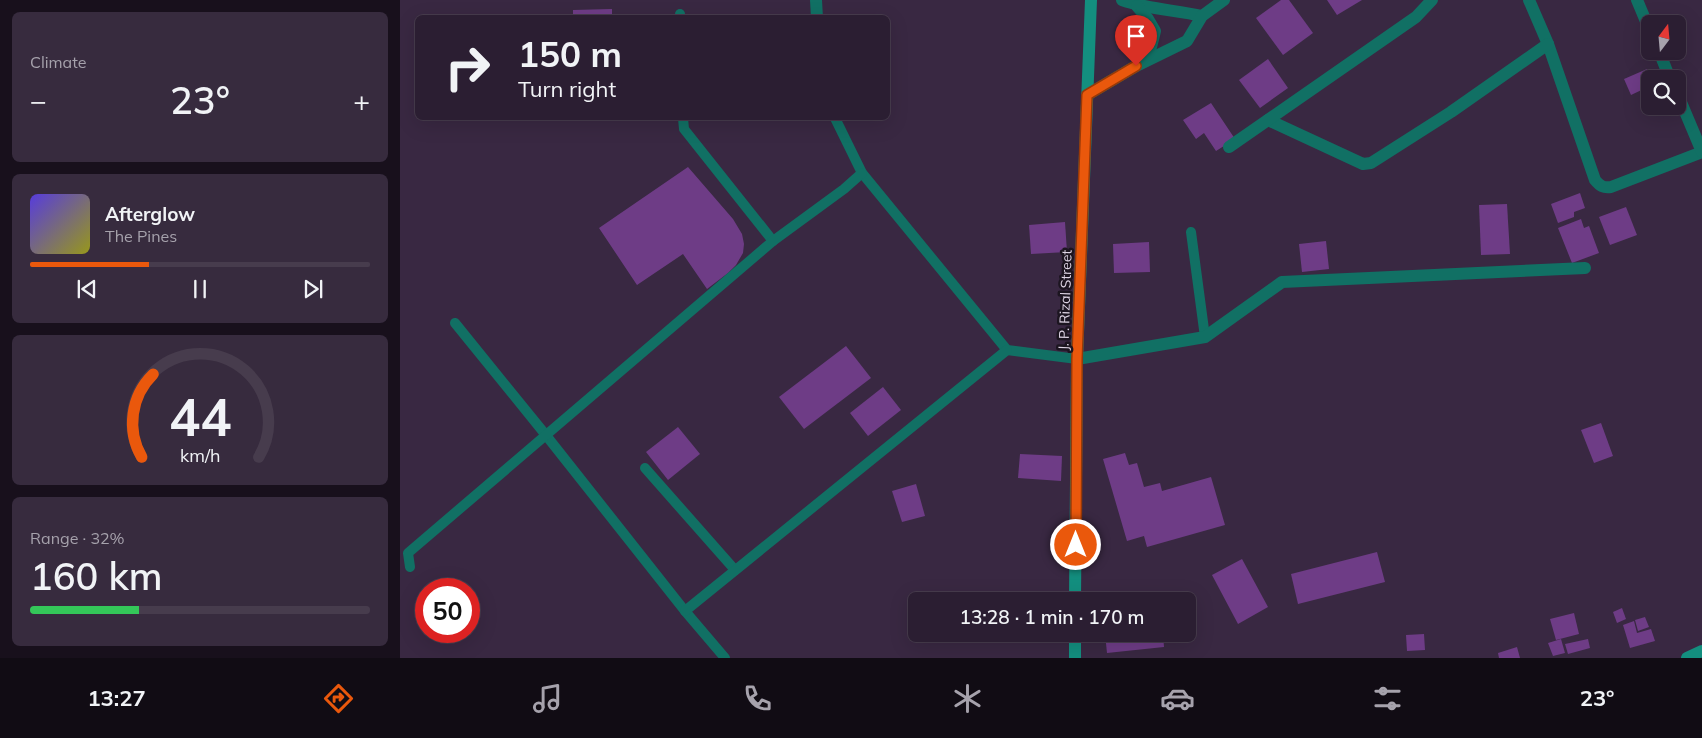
<!DOCTYPE html>
<meta charset="utf-8">
<style>
body{margin:0;font-family:Mulish,sans-serif;background:#372b3e;color:#f1f3f6;height:100vh;display:flex;flex-direction:column;font-size:19px;white-space:nowrap}
*{box-sizing:border-box;margin:0}
p{font-size:16px;color:#a6a2ac}
.icon{flex:none;width:28px;height:28px;fill:none;stroke:currentColor;stroke-width:2;stroke-linecap:round;stroke-linejoin:round}
.map{position:relative;flex:1;overflow:hidden}
.sheet{display:flex;flex-direction:column;gap:12px;padding:12px;background:#18101c;width:400px}
.sheet>*{flex:none}
.hud{position:absolute;left:15px;top:15px;width:475px;height:105px;border-radius:8px;box-shadow:0 5px 20px #0002,0 0 0 1px #473c4d;background:#2b1e32;color:#f1f3f6;overflow:hidden}
.needle{width:32px;rotate:16deg}
.tools{position:absolute;left:1241px;top:15px;display:grid;gap:10px}
.tools a{display:grid;place-items:center;width:45px;height:45px;border-radius:8px;background:#2b1e32;box-shadow:0 5px 20px #0002,0 0 0 1px #473c4d;font-size:25px}
.speed{position:absolute;left:15px;top:578px;display:flex;gap:10px;font-size:25px;font-weight:700;text-align:center}
.speed>*{display:grid;place-content:center;width:65px;height:65px;border-radius:50%;background:#2b1e32;box-shadow:0 5px 20px #0002,0 0 0 1px #473c4d;line-height:1}
.speed .limit{border:8px solid #d22;background:#fff;color:#111}
.pin{position:absolute;display:grid;place-items:center;width:42px;height:42px;color:#fff;margin:-51px -21px;border-radius:50% 50% 50% 0;rotate:-45deg;box-shadow:0 0 5px #0007}
.pin .icon{rotate:45deg}
.me{position:absolute;width:55px;margin:-28px;rotate:0deg;stroke-linejoin:round;filter:drop-shadow(0 0 4px #0008)}
.turn{display:flex;align-items:center;gap:18px;height:105px;padding:0 20px;font-size:22px}
.turn .icon{width:65px;height:65px;stroke-width:2.5}
.turn b{display:block;font-size:35px;line-height:42px}
.big{font-size:38px;font-weight:600;line-height:1.1}
.sheet .widget{flex:1;display:flex;flex-direction:column;justify-content:center;gap:8px;min-width:0;padding:0 18px;border-radius:8px;background:#372b3e}
.sheet .dial{align-items:center;gap:0}
.dial svg{height:130px;overflow:visible;fill:none;stroke:#473c4d;stroke-width:7;stroke-linecap:round;text-anchor:middle}
.dial text{fill:#f1f3f6;stroke:none}
.song{display:flex;align-items:center;gap:15px}
.cover{width:60px;height:60px;border-radius:8px;background:linear-gradient(135deg,hsl(250 70% 55%),hsl(60 70% 35%))}
.played{height:5px;border-radius:2px;background:linear-gradient(90deg,#ea580c 35%,#473c4d 35%)}
.keys{display:flex;justify-content:space-around;direction:ltr}
.heat{display:flex;justify-content:space-between;align-items:center;font-size:28px;direction:ltr}
.charge{height:8px;border-radius:4px;background:linear-gradient(90deg,#34c759 32%,#473c4d 0)}
.trip{position:absolute;left:508px;top:592px;width:288px;height:50px;border-radius:8px;background:#2b1e32;box-shadow:0 5px 20px #0002,0 0 0 1px #473c4d;font-weight:600;line-height:50px;text-align:center}
.tab-bar{display:flex;height:80px;justify-content:space-around;align-items:center;background:#110c14;color:#a6a2ac}
.tab-bar .icon{width:35px;height:35px}
.tab-bar .active{color:#ea580c}
.tab-bar b{font-size:22px;color:#f1f3f6}
main{display:flex;flex:1;min-height:0}
.map>svg:first-child{display:block}
.building{fill:#6e3c86}
.lines{fill:none;stroke-linecap:round;stroke-linejoin:round}
.lane{stroke:#117064;stroke-width:10}
.street{stroke:#117064;stroke-width:12}
.secondary{stroke:#138f7f;stroke-width:12}
.route-casing{stroke:#983908;stroke-width:12}
.route{stroke:#ea580c;stroke-width:9}
.labels{text-anchor:middle;stroke-width:5;stroke-linejoin:round;paint-order:stroke}
.street-label{font-size:14px;fill:#ded4e4;stroke:#1c1520}
</style>
<main>
<section class="sheet">
<div class="widget"><p>Climate</p>
<div class="heat"><a>−</a><b class="big">23°</b><a>+</a></div>
</div>
<div class="widget">
<div class="song"><i class="cover"></i><div><b>Afterglow</b><p>The Pines</p></div></div>
<div class="played"></div>
<div class="keys"><svg class="icon" aria-label="previous" viewBox="0 0 24 24"><path d="M18 5L8 12l10 7zM5 5v14"/></svg><svg class="icon" aria-label="pause" viewBox="0 0 24 24"><path d="M8 5v14M16 5v14"/></svg><svg class="icon" aria-label="next" viewBox="0 0 24 24"><path d="M6 5l10 7-10 7zM19 5v14"/></svg></div>
</div>
<div class="widget dial"><svg viewBox="0 0 100 80">
<path d="M14 69A42 42 0 1 1 86 69"/>
<path d="M14 69A42 42 0 0 1 21 18" stroke="#ea580c"/>
<text x="50" y="56" font-size="32" font-weight="700">44</text>
<text x="50" y="72" font-size="11">km/h</text>
</svg></div>
<div class="widget"><p>Range · 32%</p><b class="big">160 km</b><div class="charge"></div></div>
</section>
<div class="map">
<svg width="1302" height="658" viewBox="0 0 1302 658">
<rect width="100%" height="100%" fill="#392842"/>
<g class="building">
<path d="M881,0H889L913,33L883,55L856,18Z"/>
<path d="M927,0H962L937,15Z"/>
<path d="M212,9V18H173V10Z"/>
<path d="M868,59L888,88L860,108L839,80Z"/>
<path d="M1247,69L1251,79H1250V86L1231,95L1224,79Z"/>
<path d="M811,103L835,139L816,151L804,133L796,139L783,120Z"/>
<path d="M288,167L333,219L342,234L344,244L343,253L336,265L328,273L307,289L283,254L237,285L199,228Z"/>
<path d="M1180,193L1185,208L1174,212V217L1158,223L1151,204Z"/>
<path d="M1107,204L1110,254L1081,255L1079,205Z"/>
<path d="M1226,207L1237,235L1210,245L1199,217Z"/>
<path d="M1181,219L1184,228L1189,226L1199,253L1172,263L1158,228Z"/>
<path d="M665,222L667,252L631,254L629,225Z"/>
<path d="M926,241L929,269L902,272L899,244Z"/>
<path d="M749,242L750,272L714,273L713,244Z"/>
<path d="M446,346L471,378L404,429L379,397Z"/>
<path d="M483,387L501,410L468,436L450,413Z"/>
<path d="M1201,423L1213,456L1194,463L1181,430Z"/>
<path d="M278,427L300,454L268,480L246,452Z"/>
<path d="M725,453L729,465L737,463L744,487L760,483L762,491L811,477L825,525L747,547L744,536L727,541L703,459Z"/>
<path d="M620,454L662,456L661,481L618,478Z"/>
<path d="M516,484L525,516L502,522L492,491Z"/>
<path d="M977,552L985,582L898,604L891,574Z"/>
<path d="M842,559L868,607L838,624L812,575Z"/>
<path d="M1222,608L1226,619L1217,623L1213,612Z"/>
<path d="M1174,613L1179,634L1156,640L1150,619Z"/>
<path d="M1245,617L1249,627L1238,631L1235,620Z"/>
<path d="M1234,621L1237,633L1251,629L1255,641L1230,648L1223,625Z"/>
<path d="M705,634H763L764,647L707,653Z"/>
<path d="M1024,634L1025,650L1007,651L1006,635Z"/>
<path d="M1161,639L1165,653L1153,656L1148,643Z"/>
<path d="M1188,639L1190,648L1168,654L1165,644Z"/>
<path d="M1117,647L1120,658H1099L1098,653Z"/>
</g>
<g class="lines">
<g class="lane">
<path d="M280,14V18"/>
<path d="M283,118L284,129L373,241"/>
<path d="M435,118L462,173L607,350L677,359"/>
<path d="M791,232L805,337"/>
<path d="M55,323L145,434L285,611L325,658"/>
<path d="M245,468L335,570"/>
<path d="M10,567L8,553L373,241L444,189L462,173"/>
<path d="M285,611L607,350"/>
</g>
<g class="street">
<path d="M416,0L417,18"/>
<path d="M722,0C747,9 775,10 802,16"/>
<path d="M1129,0L1148,44L1195,180C1200,186 1203,188 1211,187L1302,152"/>
<path d="M1237,0L1250,31"/>
<path d="M737,6L748,19L755,31L751,47L739,62"/>
<path d="M1259,51L1270,79"/>
<path d="M687,95L736,66L787,41L802,16L824,0"/>
<path d="M1278,95L1302,152"/>
<path d="M868,120L963,164L971,163L1051,112L1148,44"/>
<path d="M829,147L1016,17L1032,0"/>
<path d="M677,359L805,337L882,282L1185,268"/>
</g>
<g class="secondary">
<path d="M675,601L677,359L691,0"/>
<path d="M675,658V634"/>
<path d="M1287,658L1302,651"/>
</g>
</g>
<g class="lines">
<g class="route-casing">
<path id="route" d="M676,545L677,359L687,95L736,66"/>
</g>
<use href="#route" class="route"/>
</g>
<g class="labels">
<g class="street-label">
<text transform="translate(665 300) rotate(-88)" y="5">J. P. Rizal Street</text>
</g>
</g>
</svg>
<div class="tools">
<a><svg class="needle" viewBox="-14 -14 28 28"><path d="M0-13l5 13h-10z" fill="#e53935"/><path d="M0 13l5-13h-10z" fill="#a6a2ac"/></svg></a>
<a><svg class="icon" aria-label="search" viewBox="0 0 24 24"><circle cx="10" cy="10" r="6"/><path d="M15 15l6 6"/></svg></a>
</div>
<div class="speed"><div class="limit">50</div></div>
<div class="pin" style="left:736px;top:66px;background:#d93025"><svg class="icon" aria-label="arrive" viewBox="0 0 24 24"><path d="M6 21V4h12l-3 4 3 4H6"/></svg></div>
<svg class="me" style="left:676px;top:545px" viewBox="-20 -20 40 40"><circle r="17" fill="#ea580c" stroke="#fff" stroke-width="3"/><path d="M0-11L8 9 0 5-8 9z" fill="#fff"/></svg>
<div class="trip">13:28 · 1 min · 170 m</div>
<div class="hud">
<div class="turn"><svg class="icon" aria-label="right" viewBox="0 0 24 24"><path d="M7 20v-9h11M14 6l5 5-5 5"/></svg><div><b>150 m</b>Turn right</div></div>
</div>
</div>
</main>
<nav class="tab-bar">
<b>13:27</b>
<svg class="icon active" aria-label="directions" viewBox="0 0 24 24"><path d="M12 3l9 9-9 9-9-9zM9 14v-3h6M13 9l2 2-2 2"/></svg>
<svg class="icon" aria-label="music" viewBox="0 0 24 24"><path d="M9 18V5l10-2v13"/><circle cx="6" cy="18" r="3"/><circle cx="16" cy="16" r="3"/></svg>
<svg class="icon" aria-label="phone" viewBox="0 0 24 24"><path d="M5 4h4l2 5-3 2q2 4 5 5l2-3 5 2v4C11 20 4 13 5 4z"/></svg>
<svg class="icon" aria-label="climate" viewBox="0 0 24 24"><path d="M12 3v18M4 7l16 10M4 17L20 7"/></svg>
<svg class="icon" aria-label="car" viewBox="0 0 24 24"><path d="M5 17H2v-5l4-1 3-4h7l3 4 3 1v5h-3M9 17h6M6 11h13"/><circle cx="7" cy="17" r="2"/><circle cx="17" cy="17" r="2"/></svg>
<svg class="icon" aria-label="filters" viewBox="0 0 24 24"><path d="M4 7h16M4 17h16"/><circle cx="9" cy="7" r="2"/><circle cx="15" cy="17" r="2"/></svg>
<b>23°</b>
</nav>
